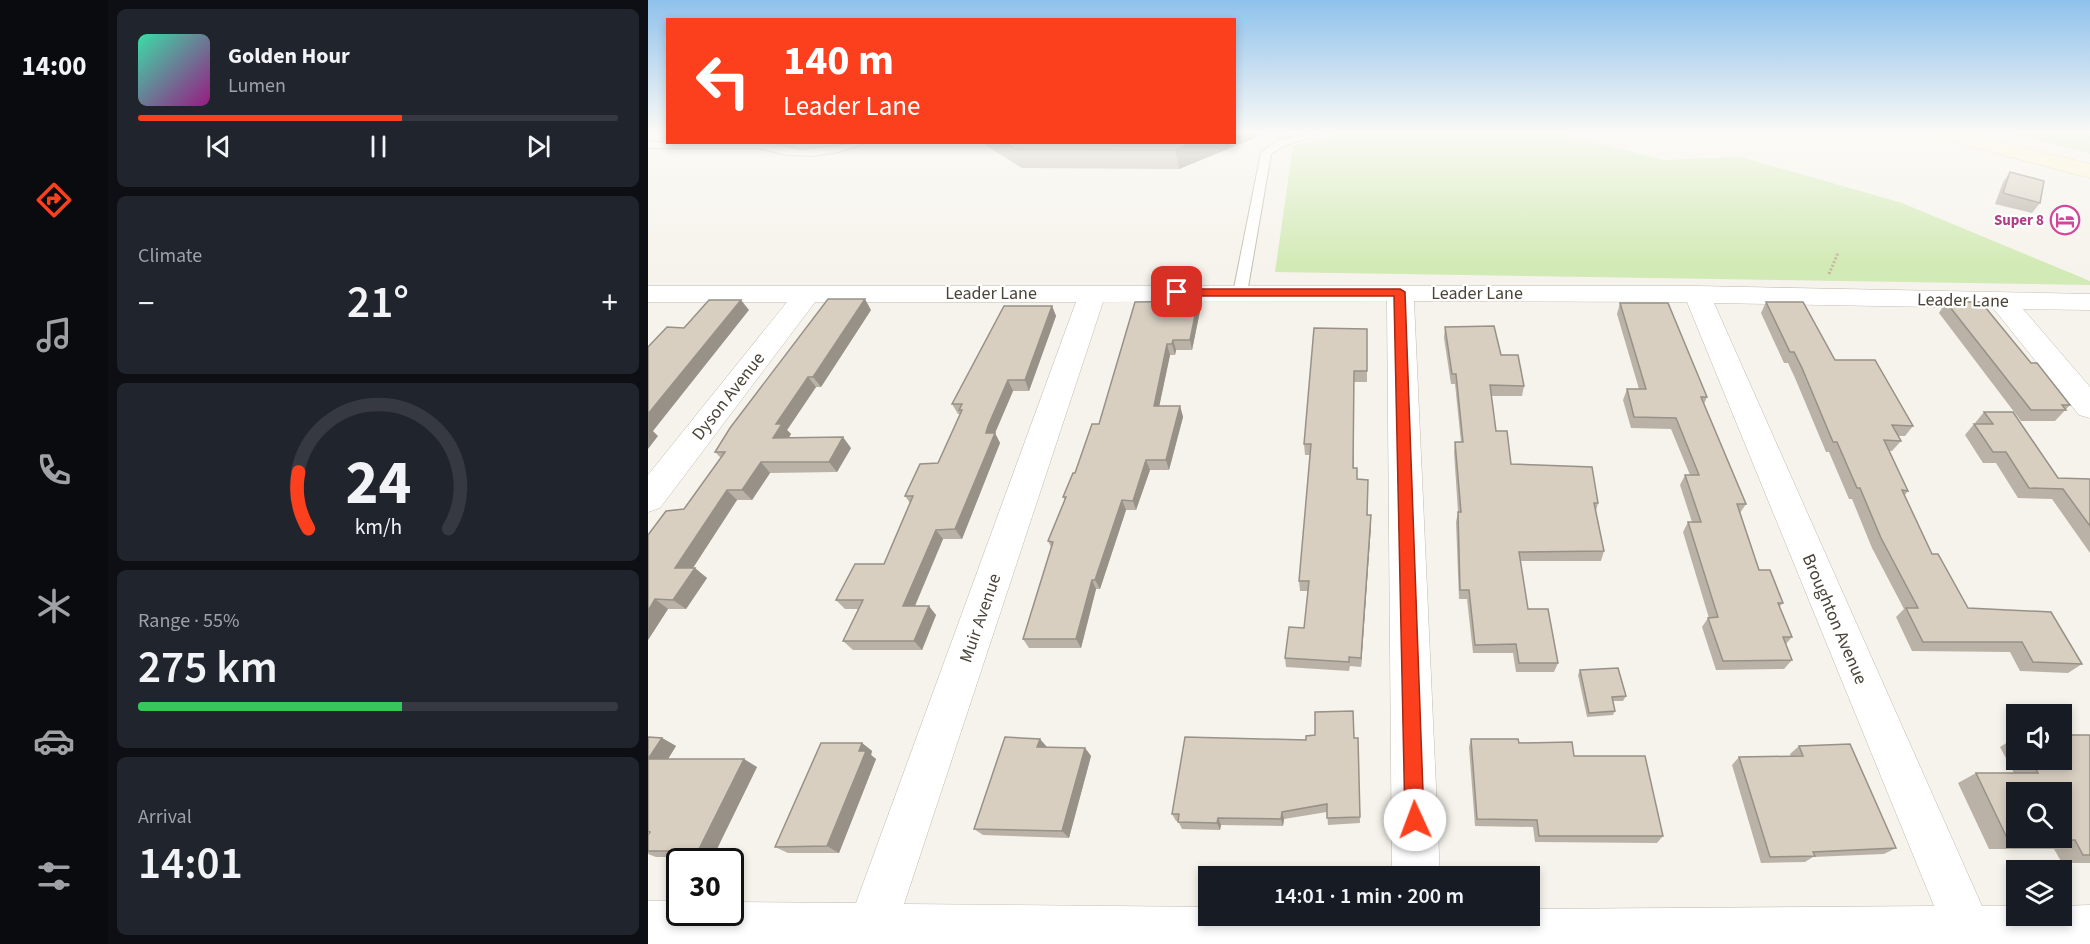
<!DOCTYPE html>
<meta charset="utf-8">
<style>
body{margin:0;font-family:"Source Sans 3",sans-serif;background:#20242c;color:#f1f3f6;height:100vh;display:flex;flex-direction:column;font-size:22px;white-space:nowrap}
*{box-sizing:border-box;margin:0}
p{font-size:20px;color:#9ea1a6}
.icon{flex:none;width:33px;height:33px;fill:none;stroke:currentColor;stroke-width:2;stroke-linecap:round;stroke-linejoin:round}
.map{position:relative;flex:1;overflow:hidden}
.side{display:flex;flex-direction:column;gap:9px;padding:9px;background:#0d0f14;width:540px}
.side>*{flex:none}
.hud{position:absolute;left:18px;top:18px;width:570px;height:126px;border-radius:0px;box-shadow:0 3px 9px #0003;background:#fc3f1d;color:#fff;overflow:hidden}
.buttons{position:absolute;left:1358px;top:704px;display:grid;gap:12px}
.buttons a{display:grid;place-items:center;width:66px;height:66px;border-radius:0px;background:#171b24;box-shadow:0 3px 9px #0003;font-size:30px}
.speed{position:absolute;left:18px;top:848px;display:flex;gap:12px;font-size:30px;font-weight:700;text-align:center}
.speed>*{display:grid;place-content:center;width:78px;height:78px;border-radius:50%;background:#171b24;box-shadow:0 3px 9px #0003;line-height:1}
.speed .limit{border:3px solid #111;border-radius:9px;background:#fff;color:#111}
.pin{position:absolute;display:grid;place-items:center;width:51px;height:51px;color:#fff;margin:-26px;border-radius:12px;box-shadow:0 3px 9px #0006}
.me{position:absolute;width:66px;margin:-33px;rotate:358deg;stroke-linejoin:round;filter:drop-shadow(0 0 4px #0008)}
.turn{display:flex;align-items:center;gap:21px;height:126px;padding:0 18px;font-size:27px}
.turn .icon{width:78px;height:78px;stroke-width:2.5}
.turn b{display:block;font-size:42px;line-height:51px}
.big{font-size:45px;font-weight:600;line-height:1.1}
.side .widget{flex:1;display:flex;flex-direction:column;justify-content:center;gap:9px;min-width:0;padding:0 21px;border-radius:9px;background:#20242c}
.side .dial{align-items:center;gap:0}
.dial svg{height:156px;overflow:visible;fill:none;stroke:#363941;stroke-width:7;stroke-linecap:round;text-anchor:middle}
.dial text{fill:#f1f3f6;stroke:none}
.song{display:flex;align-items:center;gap:18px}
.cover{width:72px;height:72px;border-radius:9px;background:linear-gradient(135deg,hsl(160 70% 55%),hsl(310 70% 35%))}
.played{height:6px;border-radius:3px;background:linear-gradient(90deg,#fc3f1d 55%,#363941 55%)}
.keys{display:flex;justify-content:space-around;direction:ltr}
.heat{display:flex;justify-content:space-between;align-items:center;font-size:33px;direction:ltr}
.charge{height:9px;border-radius:4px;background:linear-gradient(90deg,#34c759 55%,#363941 0)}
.trip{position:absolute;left:550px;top:866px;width:342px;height:60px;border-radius:0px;background:#171b24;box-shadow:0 3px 9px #0003;font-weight:600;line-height:60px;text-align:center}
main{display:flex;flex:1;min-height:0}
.tabs{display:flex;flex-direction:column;width:108px;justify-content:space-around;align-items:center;background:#090b0e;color:#9ea1a6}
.tabs .icon{width:42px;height:42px}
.tabs .on{color:#fc3f1d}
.tabs b{font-size:27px;color:#f1f3f6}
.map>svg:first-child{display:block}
.green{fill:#d2eab5}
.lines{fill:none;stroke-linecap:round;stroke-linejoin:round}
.lane-casing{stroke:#c2bbae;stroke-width:2}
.street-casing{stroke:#c2bbae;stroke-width:1}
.secondary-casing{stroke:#d6c79b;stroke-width:1}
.path{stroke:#c4b79f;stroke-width:3;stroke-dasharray:2 2;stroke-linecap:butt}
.lane{fill:#fff;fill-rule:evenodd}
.street{fill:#fff;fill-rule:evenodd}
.secondary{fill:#fff3cd;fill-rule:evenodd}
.wall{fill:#bab2a6}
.shaded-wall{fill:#979187}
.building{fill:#d8cfc1;stroke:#979187;stroke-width:1.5;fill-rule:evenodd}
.route{fill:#fc3f1d;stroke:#a42913;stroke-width:1.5}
.labels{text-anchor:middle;stroke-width:4.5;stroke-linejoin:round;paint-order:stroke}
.far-hotel-label{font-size:15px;font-weight:bold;fill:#b23c85;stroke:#fff;text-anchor:end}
.street-label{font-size:18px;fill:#4b4439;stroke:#fff}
</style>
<main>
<nav class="tabs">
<b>14:00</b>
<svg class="icon on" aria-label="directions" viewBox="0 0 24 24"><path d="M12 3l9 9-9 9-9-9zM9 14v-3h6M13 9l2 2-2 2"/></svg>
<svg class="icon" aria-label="music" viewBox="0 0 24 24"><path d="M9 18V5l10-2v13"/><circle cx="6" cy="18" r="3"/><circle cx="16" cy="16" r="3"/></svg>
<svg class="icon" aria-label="phone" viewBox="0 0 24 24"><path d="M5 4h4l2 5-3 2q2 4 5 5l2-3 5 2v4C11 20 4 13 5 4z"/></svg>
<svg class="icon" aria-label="climate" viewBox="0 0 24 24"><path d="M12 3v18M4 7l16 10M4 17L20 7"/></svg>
<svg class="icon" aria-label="car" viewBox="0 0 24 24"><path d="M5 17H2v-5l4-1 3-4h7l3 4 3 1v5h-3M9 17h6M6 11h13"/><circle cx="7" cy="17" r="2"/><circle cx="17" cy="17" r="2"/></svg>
<svg class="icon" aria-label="filters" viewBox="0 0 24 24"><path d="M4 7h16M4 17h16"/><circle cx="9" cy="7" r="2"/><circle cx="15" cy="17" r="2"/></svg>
</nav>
<section class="side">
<div class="widget">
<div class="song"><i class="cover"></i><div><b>Golden Hour</b><p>Lumen</p></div></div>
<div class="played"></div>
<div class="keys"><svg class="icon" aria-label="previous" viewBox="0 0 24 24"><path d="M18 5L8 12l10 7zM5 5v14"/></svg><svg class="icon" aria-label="pause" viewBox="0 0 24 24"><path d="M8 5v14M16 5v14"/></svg><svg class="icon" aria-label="next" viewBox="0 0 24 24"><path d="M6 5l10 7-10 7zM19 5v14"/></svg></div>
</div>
<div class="widget"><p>Climate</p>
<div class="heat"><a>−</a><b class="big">21°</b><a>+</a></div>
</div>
<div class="widget dial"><svg viewBox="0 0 100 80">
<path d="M14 69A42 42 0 1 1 86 69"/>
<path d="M14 69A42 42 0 0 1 9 40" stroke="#fc3f1d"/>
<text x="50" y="56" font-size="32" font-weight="700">24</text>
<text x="50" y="72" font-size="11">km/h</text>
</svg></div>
<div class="widget"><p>Range · 55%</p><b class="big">275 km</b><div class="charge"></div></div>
<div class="widget"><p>Arrival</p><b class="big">14:01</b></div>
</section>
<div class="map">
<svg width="1442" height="944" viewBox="0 0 1442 944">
<rect width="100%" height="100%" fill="#f6f3ec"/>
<g class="green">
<path d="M694,134H911L1016,160L1093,157L1254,203L1442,281V285L627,272L645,146Z"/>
<path d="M1368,134H1442V154Z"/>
</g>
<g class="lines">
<g class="lane-casing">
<g id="lane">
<path d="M655,134H672L635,146L623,154L599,293L592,297L587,296L585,293L613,153L627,142Z"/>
<path d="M0,142H118L152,150L222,142L191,152L165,156L139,155L111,148H0Z"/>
</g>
</g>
<g class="street-casing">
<path id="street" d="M0,286H1049L1442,294V310L1375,309L1442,387V418L1431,415L1345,308L1066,303L1334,906H1368V915H1413V906L1442,905V944H0V901H32V912H82V902L208,903L428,302H167L12,508L0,512V475L139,302H0ZM739,301L744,876H792L766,301L1039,302L1286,906L882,909V915H561V907L256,904L455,302Z"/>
</g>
<g class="secondary-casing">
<path id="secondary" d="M1285,134H1322L1442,164V178L1289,138Z"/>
</g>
<path class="path" d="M1181,274L1190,253"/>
<use href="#lane" class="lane"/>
<use href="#street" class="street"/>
<use href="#secondary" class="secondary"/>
</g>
<g class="wall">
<path d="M586,134H616L531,169L374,168L332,142H586Z"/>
<path d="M1362,172L1392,203L1384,213L1347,204L1355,182Z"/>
<path d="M550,301L552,311L544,350H528L527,355H522L511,406H532L535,417L521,470H502L488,510H478L452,589H448L433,648H381L375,639L403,547L400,541L417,501L415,497L451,424Z"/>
<path d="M1118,302L1265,426L1257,436H1250L1253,441L1244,451H1241L1260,491L1256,496L1284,554L1320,608L1434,664L1420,673L1372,671L1362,652L1264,651L1248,617L1256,609L1224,548L1204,499H1201L1181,452H1178L1147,378L1140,363H1136L1113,313Z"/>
<path d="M1298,302L1383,363L1422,405L1407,421H1373L1291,313Z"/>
<path d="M972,303L1059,397L1056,404L1098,504L1092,513L1111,570L1135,603L1131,607L1144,637L1138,644L1144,660L1136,669L1068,670L1054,627L1060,618H1061L1035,532L1040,522H1044L1032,485L1037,475H1042L1023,429L983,428L975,400L979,389H991L969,314Z"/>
<path d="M404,306L408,316L381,391H365L347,433L352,443L314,539H295L267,606L288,615L274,650H205L195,641L210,609H197L188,600L236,564L262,503L257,496L290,463L312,414H310L304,404Z"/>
<path d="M223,310L173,387H168L139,430L143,434L141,438L203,448L189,472L122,473L104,500H89L45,568L59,578L38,609H20L0,640V535L36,509L73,458L67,452Z"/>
<path d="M797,327L853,355L876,386L874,396H843L848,431L863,464L950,503L948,511L956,551L953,561H872L880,609L910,663L906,672H868L865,653H825L819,599H811L808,522L810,512L806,452L807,442H813L807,384H803L796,338Z"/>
<path d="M719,329V382H706V468L723,525L713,667L702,666L701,671L638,667L637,658L656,628L660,591H652L651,581L662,455H657L656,444Z"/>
<path d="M1336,412L1410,478L1442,479V553L1404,499L1370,498L1348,463H1335L1317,435L1326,424H1329L1327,423Z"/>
<path d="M932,670L978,696L975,701H965L967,711L965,715L939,717L930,675Z"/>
<path d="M1442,735V863H1414L1406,849H1341L1310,783L1328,773H1366L1352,747L1368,737V759H1413Z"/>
<path d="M0,737L14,738L28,746L20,759L109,767L65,857H8L0,854Z"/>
<path d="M706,738H710L712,823L680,825L679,812L636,819L635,826L573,825L572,830L534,829L530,821H528L524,814Z"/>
<path d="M823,739L926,756L1015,836L1009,843L887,842L885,827L827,826L821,747Z"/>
<path d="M214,743L224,751L223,755L228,759L191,853H140L127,847Z"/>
<path d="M1151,746L1248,848L1236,854L1165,857L1157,862L1113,863L1084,765L1091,757L1143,756L1142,754Z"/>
<path d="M399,747L437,748L443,756L421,838L335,835L326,829Z"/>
</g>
<g class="shaded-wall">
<path d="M586,134H616L531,169L527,150L545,142H586Z"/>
<path d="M217,299L223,310L173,387L165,377Z"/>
<path d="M93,300L101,310L5,431L10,436L0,449V414Z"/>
<path d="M550,301L552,311L544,350L542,340Z"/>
<path d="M404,306L408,316L381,391L377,380Z"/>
<path d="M525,340L528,350L527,355L524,344Z"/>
<path d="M519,344L522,355L509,417L506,406Z"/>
<path d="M160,377L168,387L139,430L143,434L134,448L125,438L128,424Z"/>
<path d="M360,380L365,391L347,433L352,443L314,539L307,529L340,426Z"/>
<path d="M532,406L535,417L521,470L518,460Z"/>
<path d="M195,437L203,448L189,472L181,462Z"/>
<path d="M498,460L502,470L488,510L485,501Z"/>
<path d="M113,462L122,473L104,500L94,490Z"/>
<path d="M79,490L89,500L39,577L27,568Z"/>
<path d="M474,500L478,510L452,589L447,580Z"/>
<path d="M723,515V525L713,667V658Z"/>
<path d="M288,530L295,539L263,615L255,606Z"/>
<path d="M47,568L59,578L38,609L25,600Z"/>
<path d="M444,580L448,589L433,648L428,639Z"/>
<path d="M7,599L20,609L0,640V611Z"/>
<path d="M281,606L288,615L274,650L266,641Z"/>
<path d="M14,738L28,746L15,767L0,759Z"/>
<path d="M392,739L399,747H389Z"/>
<path d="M214,743L224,751L223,755L228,759L191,853L179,846Z"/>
<path d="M437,748L443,756L421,838L414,831Z"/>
<path d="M96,759L109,767L65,857L50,851Z"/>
<path d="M634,812L636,819L635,826L633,819Z"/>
<path d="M570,818L573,825L572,830L569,823Z"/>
</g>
<g class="building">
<path d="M357,142H545L527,150L367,149Z"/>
<path d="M1362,172L1396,181L1392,203L1355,193Z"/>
<path d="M180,299H217L165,377H160L128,424H134L125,438L195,437L181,462H113L94,490H79L27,568H47L25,600L7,599L0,611V535L18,511L36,509L77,452H67L82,428Z"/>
<path d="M61,300H93L0,414V347L19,327L36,328Z"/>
<path d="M550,301L542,340H525L524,344H519L506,406H532L518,460H498L485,501L474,500L447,580H444L428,639H375L405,542L400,541L418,497H415L425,473H427L444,424H451L487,302Z"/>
<path d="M1118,302H1155L1187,360H1227L1265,426L1244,425L1253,441L1236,440L1260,491L1254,490L1284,554H1290L1320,608L1403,612L1434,664L1385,662L1374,642H1275L1258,608H1270L1233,538L1212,488H1209L1189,442H1185L1154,368L1146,352H1142Z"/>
<path d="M1298,302H1333L1383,363H1389L1422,405H1414L1418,410H1383Z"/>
<path d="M972,303H1020L1059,397H1053L1098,504H1089L1111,570H1122L1135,603H1130L1144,637H1135L1144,660L1075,661L1060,618L1070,617L1040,522H1053L1037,475H1051L1028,418L986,417L979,389H998Z"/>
<path d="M356,306H404L377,380H360L340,426L338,433H347L307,529L288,530L255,606H281L266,641H195L215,600H188L207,564H236L265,496H257L272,464L290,463L314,410H311L314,404H304Z"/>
<path d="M846,326L853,355H870L876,386L842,385L848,431H859L863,464L944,467L950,503H946L956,551L871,552L880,609H900L910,663H871L868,644L827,645L821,590H812L810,512H813L807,442H815L808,374H804L797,327Z"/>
<path d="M666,328L719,329V371H706L705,468H709V479L720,480L719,515H723L713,658L701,657V662L637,658L641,627L656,628L661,581H651L663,444H656Z"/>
<path d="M1336,412H1365L1410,478L1442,479V526L1415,489L1381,488L1358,452H1345L1326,424H1345Z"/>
<path d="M970,668L978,696L964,697L967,711L941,713L932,670Z"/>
<path d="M705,711L706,738H710L712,817L679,818V804L634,812L633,819L570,818L569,823L530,822L531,814H524L537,737L658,740V736L667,735V712Z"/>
<path d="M1413,735H1442V855H1435L1427,840H1360L1328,773H1390L1383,759H1413ZM1368,792H1413V837H1368Z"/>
<path d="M0,737L14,738L0,759H96L50,851H0V835L2,832L0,831Z"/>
<path d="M357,737L392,739L389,747L437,748L414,831L326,829Z"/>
<path d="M823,739H870L871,743L924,742L926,756H997L1015,836H891L889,820L829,819Z"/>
<path d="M173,743H214L211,751H218L179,846L127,847Z"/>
<path d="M1202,744L1248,848L1165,852L1167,856L1122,857L1091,757L1155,756L1151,746Z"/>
</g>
<linearGradient id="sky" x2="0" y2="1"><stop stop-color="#8fc1ec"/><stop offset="0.5" stop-color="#fbfaf6"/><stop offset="1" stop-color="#fbfaf6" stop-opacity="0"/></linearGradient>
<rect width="1442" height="266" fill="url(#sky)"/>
<path class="route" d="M752,289L757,292L776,820L773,826L767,829L760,826L757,820L746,296H529L524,292L529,289Z"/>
<defs>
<g id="hotel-ring" transform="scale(1.5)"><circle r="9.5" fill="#fff" stroke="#d1479c" stroke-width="1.5"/><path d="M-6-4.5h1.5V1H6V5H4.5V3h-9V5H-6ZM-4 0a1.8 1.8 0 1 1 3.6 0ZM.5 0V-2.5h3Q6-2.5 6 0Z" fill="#d1479c"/></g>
</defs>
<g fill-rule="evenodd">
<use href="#hotel-ring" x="1417" y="220"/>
</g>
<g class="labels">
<g class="far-hotel-label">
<text x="1396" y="225">Super 8</text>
</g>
<g class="street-label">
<text x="343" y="299">Leader Lane</text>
<text x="829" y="299">Leader Lane</text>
<text transform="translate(1315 300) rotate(1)" y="6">Leader Lane</text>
<text transform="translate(80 396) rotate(-52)" y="6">Dyson Avenue</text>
<text transform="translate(332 618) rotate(-71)" y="6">Muir Avenue</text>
<text transform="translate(1187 619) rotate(67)" y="6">Broughton Avenue</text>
</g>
</g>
</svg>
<div class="buttons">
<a><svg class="icon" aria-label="sound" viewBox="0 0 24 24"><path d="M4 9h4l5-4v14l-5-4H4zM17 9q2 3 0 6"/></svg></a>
<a><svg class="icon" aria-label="search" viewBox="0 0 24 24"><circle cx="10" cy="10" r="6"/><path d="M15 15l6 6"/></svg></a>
<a><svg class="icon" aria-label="layers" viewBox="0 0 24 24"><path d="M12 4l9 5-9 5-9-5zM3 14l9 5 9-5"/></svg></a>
</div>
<div class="speed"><div class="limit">30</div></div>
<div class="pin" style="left:529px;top:292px;background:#d93025"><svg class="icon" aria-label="arrive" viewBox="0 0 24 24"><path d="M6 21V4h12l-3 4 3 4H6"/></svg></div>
<svg class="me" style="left:767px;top:820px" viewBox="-20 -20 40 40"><circle r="19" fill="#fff"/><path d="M0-13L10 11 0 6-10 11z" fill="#fc3f1d"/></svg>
<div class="trip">14:01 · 1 min · 200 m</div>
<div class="hud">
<div class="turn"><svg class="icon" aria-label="left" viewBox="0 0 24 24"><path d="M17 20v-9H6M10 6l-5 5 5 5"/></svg><div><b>140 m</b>Leader Lane</div></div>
</div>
</div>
</main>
